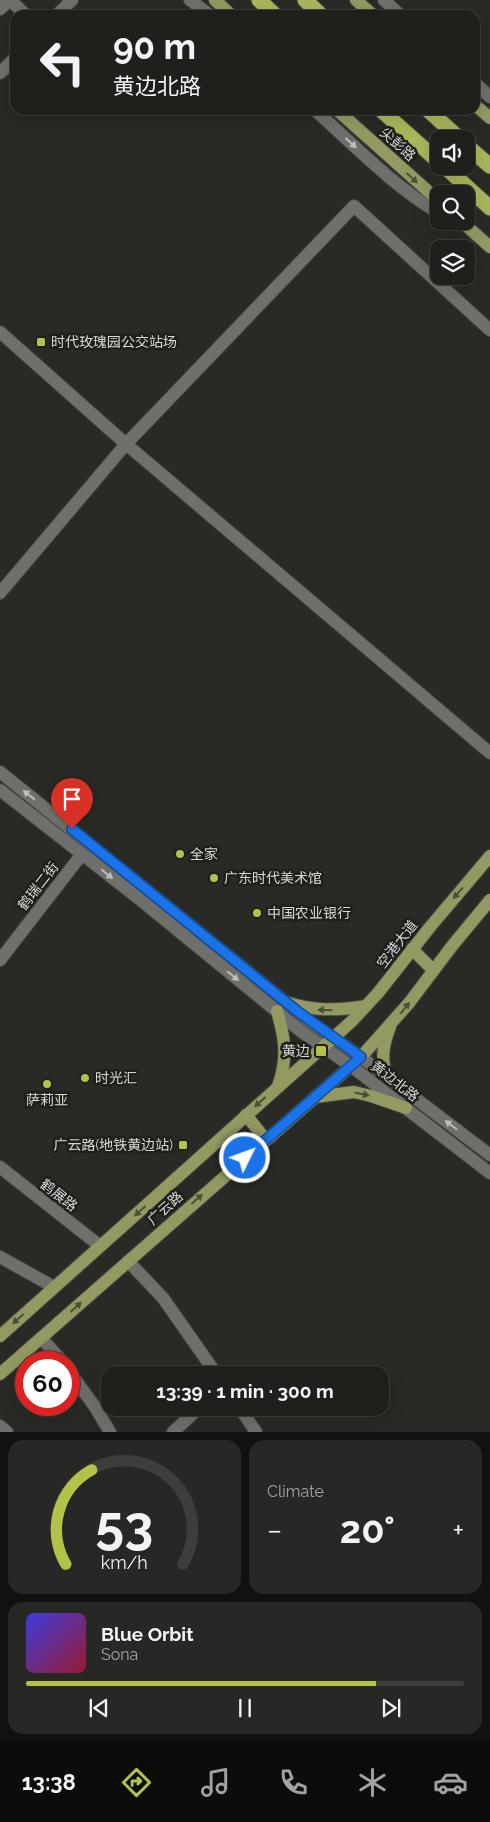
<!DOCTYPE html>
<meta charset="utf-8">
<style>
body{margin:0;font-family:Raleway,"Noto Sans SC",sans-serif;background:#272825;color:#f1f3f6;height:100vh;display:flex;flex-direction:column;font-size:19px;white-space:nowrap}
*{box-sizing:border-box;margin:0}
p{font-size:16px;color:#a1a3a3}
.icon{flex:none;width:28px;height:28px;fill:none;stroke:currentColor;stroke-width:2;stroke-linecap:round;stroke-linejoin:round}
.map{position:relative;height:1432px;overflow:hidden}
.drawer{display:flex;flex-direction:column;gap:8px;padding:8px;background:#11120f;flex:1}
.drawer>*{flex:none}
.guide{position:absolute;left:10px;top:10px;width:470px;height:105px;border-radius:15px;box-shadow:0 5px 20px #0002,0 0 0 1px #3c3e3b;background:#1f201c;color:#f1f3f6;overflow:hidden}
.buttons{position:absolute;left:430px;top:130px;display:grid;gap:10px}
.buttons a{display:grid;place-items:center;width:45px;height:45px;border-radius:10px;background:#1f201c;box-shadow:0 5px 20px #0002,0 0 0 1px #3c3e3b;font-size:25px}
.speed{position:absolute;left:15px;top:1351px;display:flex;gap:10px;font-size:25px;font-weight:700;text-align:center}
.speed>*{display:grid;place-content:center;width:65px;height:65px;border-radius:50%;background:#1f201c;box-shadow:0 5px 20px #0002,0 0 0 1px #3c3e3b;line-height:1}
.speed .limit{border:8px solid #d22;background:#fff;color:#111}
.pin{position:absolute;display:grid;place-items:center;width:42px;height:42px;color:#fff;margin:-51px -21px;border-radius:50% 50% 50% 0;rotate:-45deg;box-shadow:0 0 5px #0007}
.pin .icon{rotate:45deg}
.me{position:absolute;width:55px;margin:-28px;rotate:48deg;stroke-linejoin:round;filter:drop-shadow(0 0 4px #0008)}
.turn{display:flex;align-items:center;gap:18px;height:105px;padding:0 20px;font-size:22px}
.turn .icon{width:65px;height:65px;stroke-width:2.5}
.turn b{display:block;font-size:35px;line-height:42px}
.big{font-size:38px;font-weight:700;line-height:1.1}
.drawer .card{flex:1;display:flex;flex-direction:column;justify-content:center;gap:8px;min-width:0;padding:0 18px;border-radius:15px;background:#272825}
.drawer .dial{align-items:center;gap:0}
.dial svg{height:130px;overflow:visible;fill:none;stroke:#3c3e3b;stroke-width:7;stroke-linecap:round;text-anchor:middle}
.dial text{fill:#f1f3f6;stroke:none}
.song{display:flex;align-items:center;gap:15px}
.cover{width:60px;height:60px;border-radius:8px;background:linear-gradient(135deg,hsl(240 70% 55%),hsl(350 70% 35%))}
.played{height:5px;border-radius:2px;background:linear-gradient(90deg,#b5c249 80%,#3c3e3b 80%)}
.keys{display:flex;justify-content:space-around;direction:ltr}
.heat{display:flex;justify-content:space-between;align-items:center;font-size:28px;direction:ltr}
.drawer .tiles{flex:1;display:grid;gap:8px;grid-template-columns:1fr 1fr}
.card:last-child{grid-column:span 2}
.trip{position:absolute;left:101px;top:1366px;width:288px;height:50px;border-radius:15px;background:#1f201c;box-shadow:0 5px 20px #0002,0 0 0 1px #3c3e3b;font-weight:700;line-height:50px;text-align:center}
.menu{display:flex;height:80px;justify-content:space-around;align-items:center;background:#0c0d0b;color:#a1a3a3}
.menu .icon{width:35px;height:35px}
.menu .current{color:#b5c249}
.menu b{font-size:22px;color:#f1f3f6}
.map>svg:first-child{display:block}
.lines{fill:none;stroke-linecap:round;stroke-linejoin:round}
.minor-casing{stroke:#454542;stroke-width:14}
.major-casing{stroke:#454542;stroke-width:14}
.highway-casing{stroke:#454542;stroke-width:17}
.minor{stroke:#6f706b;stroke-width:12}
.major{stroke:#939961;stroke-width:12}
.highway{stroke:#abb55b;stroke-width:15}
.oneway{fill:#bdbdba}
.oneway2{fill:#4d5038}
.route-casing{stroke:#114b97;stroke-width:12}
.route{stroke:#1a73e8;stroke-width:9}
.poi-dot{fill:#b5c249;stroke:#1f201c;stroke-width:2}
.labels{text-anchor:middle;stroke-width:5;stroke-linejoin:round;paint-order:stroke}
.street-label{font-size:14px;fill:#d7d7d5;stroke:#1f201c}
.poi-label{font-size:14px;fill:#d7d7d5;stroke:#1f201c;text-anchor:start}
</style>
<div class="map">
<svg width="490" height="1432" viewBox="0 0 490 1432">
<rect width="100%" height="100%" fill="#292a26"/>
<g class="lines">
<g class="minor-casing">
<g id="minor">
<path d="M10,0L26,15"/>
<path d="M190,0L210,15"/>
<path d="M384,0L400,15"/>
<path d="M0,9L10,0"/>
<path d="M57,15L72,0"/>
<path d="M0,73L15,58"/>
<path d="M475,83L490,97"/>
<path d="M315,110C354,145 393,186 439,213"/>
<path d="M0,332L126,444L490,753"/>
<path d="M0,593L126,444L354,206L490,330"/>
<path d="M0,772L309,1021L361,1057L490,1155"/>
<path d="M0,790L142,901L302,1032L351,1066L490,1173"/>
<path d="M0,960L82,854"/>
<path d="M0,1167L100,1246"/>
<path d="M0,1257L54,1287"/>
<path d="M128,1261L163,1298L217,1375"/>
<path d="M41,1338L63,1362"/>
<path d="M69,1371L95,1407L110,1432"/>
<path d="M240,1408L256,1432"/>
<path d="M0,1426L7,1432"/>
<path d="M173,1432L199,1408"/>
</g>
</g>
<g class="major-casing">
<g id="major">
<path d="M215,0L231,15"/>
<path d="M356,0L373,15"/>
<path d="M475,105L490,118"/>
<path d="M337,110L439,201"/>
<path d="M461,221L490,247"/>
<path d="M412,949L433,970"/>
<path d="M285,1002C313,1011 337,1011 366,1006"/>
<path d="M277,1011C285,1038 288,1059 278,1086"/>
<path d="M388,1078C380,1060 383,1045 390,1027"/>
<path d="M315,1097L354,1092L371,1096L406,1108"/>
<path d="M246,1115L266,1140"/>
<path d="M0,1336L352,1021L378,993L430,927L490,856"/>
<path d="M0,1374L361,1057L409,1003L452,946L490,900"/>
</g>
</g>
<g class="highway-casing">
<g id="highway">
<path d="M259,0L275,15"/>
<path d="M305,0L321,15"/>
<path d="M381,110L439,162"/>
<path d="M428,110L460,139"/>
<path d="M466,145L490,166"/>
<path d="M444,166L490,208"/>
</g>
</g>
<use href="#minor" class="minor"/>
<use href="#major" class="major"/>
<use href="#highway" class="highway"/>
</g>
<defs><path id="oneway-solid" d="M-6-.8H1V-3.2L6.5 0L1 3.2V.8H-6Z" transform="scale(1.25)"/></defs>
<g class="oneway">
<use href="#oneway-solid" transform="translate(351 143) rotate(42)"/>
<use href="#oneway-solid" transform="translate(29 795) rotate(-142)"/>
<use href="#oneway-solid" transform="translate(107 874) rotate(39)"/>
<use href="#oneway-solid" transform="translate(233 976) rotate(39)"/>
<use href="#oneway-solid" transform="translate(451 1125) rotate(-143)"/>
</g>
<g class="oneway2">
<use href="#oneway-solid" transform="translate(412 178) rotate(42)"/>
<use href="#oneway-solid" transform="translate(458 893) rotate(131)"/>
<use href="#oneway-solid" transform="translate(405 1008) rotate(-51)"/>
<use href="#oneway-solid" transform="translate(325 1010) rotate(-179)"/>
<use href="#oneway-solid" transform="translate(362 1094) rotate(11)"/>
<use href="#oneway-solid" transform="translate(260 1102) rotate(138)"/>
<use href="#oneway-solid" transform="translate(197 1199) rotate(-41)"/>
<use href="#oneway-solid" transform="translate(140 1211) rotate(138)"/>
<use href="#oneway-solid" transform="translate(76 1307) rotate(-42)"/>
<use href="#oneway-solid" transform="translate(18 1319) rotate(138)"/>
</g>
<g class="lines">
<g class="route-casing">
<path id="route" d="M72,829L297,1011L361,1057L245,1158"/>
</g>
<use href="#route" class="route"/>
</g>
<g class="poi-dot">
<rect x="36" y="337" width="10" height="10" rx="2.5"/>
<circle cx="180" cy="854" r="5"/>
<circle cx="214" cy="878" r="5"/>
<circle cx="257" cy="913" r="5"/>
<rect x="315" y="1045" width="12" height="12" rx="2.5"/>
<circle cx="85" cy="1078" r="5"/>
<circle cx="47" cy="1084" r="5"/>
<rect x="178" y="1140" width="10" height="10" rx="2.5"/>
</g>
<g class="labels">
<g class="street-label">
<text transform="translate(398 144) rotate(42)" y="5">尖彭路</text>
<text transform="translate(38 886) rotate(-52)" y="5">鹤瑞二街</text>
<text transform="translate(397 944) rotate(-52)" y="5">空港大道</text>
<text transform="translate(395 1081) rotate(38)" y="5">黄边北路</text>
<text transform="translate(59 1195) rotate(38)" y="5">鹤展路</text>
<text transform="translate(165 1208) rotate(-42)" y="5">广云路</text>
</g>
<g class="poi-label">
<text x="51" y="347">时代玫瑰园公交站场</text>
<text x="190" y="859">全家</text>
<text x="224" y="883">广东时代美术馆</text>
<text x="267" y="918">中国农业银行</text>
<text x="310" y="1056" text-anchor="end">黄边</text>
<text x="95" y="1083">时光汇</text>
<text x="47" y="1105" text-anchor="middle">萨莉亚</text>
<text x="173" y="1150" text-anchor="end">广云路(地铁黄边站)</text>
</g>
</g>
</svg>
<div class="buttons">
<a><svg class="icon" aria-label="sound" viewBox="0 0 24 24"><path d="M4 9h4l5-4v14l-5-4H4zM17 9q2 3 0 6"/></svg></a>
<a><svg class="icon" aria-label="search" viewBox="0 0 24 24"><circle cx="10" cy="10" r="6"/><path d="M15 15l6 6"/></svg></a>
<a><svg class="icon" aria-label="layers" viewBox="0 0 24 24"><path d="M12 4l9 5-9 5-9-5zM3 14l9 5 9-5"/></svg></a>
</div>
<div class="speed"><div class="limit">60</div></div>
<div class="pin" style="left:72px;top:829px;background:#d93025"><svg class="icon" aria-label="arrive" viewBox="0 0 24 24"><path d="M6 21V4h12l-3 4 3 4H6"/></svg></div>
<svg class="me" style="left:245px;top:1158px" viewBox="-20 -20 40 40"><circle r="17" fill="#1a73e8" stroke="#fff" stroke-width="3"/><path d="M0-11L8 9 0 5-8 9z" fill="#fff"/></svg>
<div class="trip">13:39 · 1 min · 300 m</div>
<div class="guide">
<div class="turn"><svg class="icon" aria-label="left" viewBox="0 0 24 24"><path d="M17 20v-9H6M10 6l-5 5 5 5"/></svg><div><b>90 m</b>黄边北路</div></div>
</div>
</div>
<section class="drawer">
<div class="tiles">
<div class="card dial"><svg viewBox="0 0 100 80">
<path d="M14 69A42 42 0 1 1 86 69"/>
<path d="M14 69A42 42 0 0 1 30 11" stroke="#b5c249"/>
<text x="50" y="56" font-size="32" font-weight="700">53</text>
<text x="50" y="72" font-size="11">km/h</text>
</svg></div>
<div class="card"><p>Climate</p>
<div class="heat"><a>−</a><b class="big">20°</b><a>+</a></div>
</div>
<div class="card">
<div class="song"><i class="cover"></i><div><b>Blue Orbit</b><p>Sona</p></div></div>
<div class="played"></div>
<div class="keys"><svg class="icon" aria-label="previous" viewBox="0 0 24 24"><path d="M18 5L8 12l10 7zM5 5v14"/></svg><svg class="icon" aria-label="pause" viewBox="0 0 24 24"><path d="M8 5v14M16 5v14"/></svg><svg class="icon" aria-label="next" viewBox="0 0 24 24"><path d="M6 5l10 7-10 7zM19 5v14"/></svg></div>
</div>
</div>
</section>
<nav class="menu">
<b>13:38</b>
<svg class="icon current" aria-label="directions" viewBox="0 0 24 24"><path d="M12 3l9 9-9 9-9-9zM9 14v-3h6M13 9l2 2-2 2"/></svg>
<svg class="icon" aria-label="music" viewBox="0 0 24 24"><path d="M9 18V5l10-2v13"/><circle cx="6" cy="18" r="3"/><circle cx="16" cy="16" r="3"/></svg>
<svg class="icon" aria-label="phone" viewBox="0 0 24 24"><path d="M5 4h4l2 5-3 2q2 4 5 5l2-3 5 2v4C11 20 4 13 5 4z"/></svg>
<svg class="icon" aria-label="climate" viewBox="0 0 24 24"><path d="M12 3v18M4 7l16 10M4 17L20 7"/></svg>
<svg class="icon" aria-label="car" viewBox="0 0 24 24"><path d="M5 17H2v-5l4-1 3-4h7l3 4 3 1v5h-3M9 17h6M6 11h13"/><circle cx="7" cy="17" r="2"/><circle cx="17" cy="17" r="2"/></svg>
</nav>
